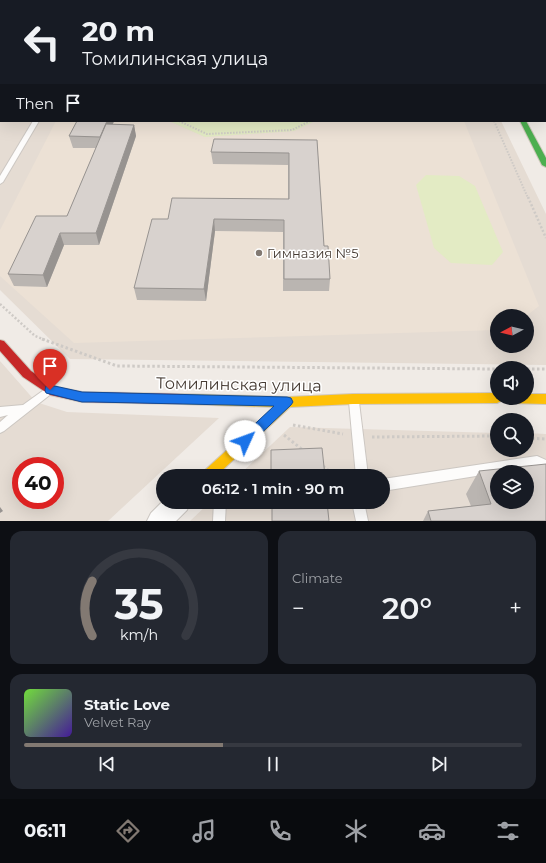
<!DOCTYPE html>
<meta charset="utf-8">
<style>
body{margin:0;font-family:Montserrat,sans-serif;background:#242831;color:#f1f3f6;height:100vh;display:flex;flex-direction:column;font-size:15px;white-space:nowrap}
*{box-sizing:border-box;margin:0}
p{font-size:13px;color:#9ea1a6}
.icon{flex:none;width:22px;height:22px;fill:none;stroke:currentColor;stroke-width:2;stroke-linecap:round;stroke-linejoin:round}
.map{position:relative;height:521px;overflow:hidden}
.side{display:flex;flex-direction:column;gap:10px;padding:10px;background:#0d0f14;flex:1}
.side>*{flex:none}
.top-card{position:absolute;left:0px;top:0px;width:546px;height:122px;box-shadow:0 4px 16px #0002;background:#171b24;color:#f1f3f6;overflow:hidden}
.needle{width:26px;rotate:263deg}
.buttons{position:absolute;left:490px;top:309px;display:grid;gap:8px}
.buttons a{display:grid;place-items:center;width:44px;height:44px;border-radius:50%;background:#171b24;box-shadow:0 4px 16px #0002;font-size:20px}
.speed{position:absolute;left:12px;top:457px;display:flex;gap:8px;font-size:20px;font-weight:700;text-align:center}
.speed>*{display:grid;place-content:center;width:52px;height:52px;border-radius:50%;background:#171b24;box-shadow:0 4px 16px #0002;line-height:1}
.speed .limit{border:6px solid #d22;background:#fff;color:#111}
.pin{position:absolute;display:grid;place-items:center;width:34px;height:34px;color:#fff;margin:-41px -17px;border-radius:50% 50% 50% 0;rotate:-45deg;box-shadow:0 0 4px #0007}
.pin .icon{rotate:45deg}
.me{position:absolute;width:44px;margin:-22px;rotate:47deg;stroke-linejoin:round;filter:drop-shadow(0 0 3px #0008)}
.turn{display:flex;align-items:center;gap:14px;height:84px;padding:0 16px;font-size:18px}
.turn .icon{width:52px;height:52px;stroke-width:2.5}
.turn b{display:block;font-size:28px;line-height:34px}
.then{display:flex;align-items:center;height:38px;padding:0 16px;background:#0003;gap:8px;font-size:15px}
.big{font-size:30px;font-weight:600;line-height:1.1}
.side .card{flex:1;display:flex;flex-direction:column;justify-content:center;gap:6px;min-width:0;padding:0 14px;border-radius:12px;background:#242831}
.side .dial{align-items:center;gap:0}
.dial svg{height:104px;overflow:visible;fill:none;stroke:#363941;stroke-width:7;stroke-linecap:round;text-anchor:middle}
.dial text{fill:#f1f3f6;stroke:none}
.song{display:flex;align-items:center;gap:12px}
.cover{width:48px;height:48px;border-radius:6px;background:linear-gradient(135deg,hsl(100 70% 55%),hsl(260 70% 35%))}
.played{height:4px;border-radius:2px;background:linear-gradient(90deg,#827972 40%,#363941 40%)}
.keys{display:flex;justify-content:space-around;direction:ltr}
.heat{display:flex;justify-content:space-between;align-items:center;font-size:22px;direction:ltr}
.side .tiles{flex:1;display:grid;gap:10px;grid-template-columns:1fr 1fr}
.card:last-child{grid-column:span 2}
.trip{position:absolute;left:156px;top:469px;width:234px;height:40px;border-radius:20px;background:#171b24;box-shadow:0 4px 16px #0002;font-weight:600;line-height:40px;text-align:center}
.tabs{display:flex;height:64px;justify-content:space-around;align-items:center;background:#090b0e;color:#9ea1a6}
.tabs .icon{width:28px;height:28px}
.tabs .selected{color:#827972}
.tabs b{font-size:18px;color:#f1f3f6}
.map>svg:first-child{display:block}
.residential{fill:#e5dcd3;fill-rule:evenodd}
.education{fill:#ece1d5}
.green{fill:#e3ebc4}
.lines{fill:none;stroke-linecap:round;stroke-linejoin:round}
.lane-casing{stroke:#ccc7c2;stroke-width:2}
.street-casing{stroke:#ccc7c2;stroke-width:2}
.fast-casing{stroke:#d1c9be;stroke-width:2}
.slow-casing{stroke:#d1c9be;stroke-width:2}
.jam-casing{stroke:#d1c9be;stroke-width:2}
.path-far2{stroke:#cecac6;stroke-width:2;stroke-dasharray:1.5 1.5;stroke-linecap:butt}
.path-far1{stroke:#cecac6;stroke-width:2.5;stroke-dasharray:2 2;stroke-linecap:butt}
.path{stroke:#cecac6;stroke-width:3;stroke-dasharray:2.5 2.5;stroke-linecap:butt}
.lane{fill:#fdfcfb;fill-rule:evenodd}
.street{fill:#fdfcfb;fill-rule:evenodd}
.fast{fill:#4caf50;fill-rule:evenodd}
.slow{fill:#ffc107;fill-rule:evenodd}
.jam{fill:#c62828;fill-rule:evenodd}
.wall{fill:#bab5b1}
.shaded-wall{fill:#979390}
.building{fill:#d8d2ce;stroke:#979390;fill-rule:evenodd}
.route{fill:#1a73e8;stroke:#114b97}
.poi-dot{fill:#827972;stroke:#fff;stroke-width:1.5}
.labels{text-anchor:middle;stroke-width:3;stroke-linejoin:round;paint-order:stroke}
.poi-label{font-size:13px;fill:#463b33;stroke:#fff;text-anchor:start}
.near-street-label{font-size:16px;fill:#463b33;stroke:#fff}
</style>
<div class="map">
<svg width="546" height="521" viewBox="0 0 546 521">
<rect width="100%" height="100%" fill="#f0ebe6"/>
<g class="residential">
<path d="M0,0H376L377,1H1V121H501L546,214V365L70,359L0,290ZM497,316H527V346H497Z"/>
<path d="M0,361L36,402L67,412L219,418L108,521H0ZM21,466H55V500H21Z"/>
<path d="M290,427L497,433V450H527V433L546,434V521H190L210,502H383V476H238ZM497,472H527V502H497Z"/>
</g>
<path class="education" d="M56,121H169L205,137L294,131L315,121H464L539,306L526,316H497V330L74,343L0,276V230Z"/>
<g class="green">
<path d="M169,121H315L294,131L205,137Z"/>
<path d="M426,175L459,176L475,186L503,252L492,265L451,263L434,248L416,185Z"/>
</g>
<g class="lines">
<g class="lane-casing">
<g id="lane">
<path d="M123,0H127L128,1H124Z"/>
<rect x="172" y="0" width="4" height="1"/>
<rect x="211" y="0" width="4" height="1"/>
<rect x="262" y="0" width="4" height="1"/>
<path d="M456,0H461L462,1H457Z"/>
<path d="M518,0H522L523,1H519Z"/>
<rect x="0" y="7" width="1" height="2"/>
<rect x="0" y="113" width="1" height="4"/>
<path d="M33,121H39L3,182L0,184V176Z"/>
<path d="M48,387L51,388L53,391L51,394L4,431L0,433V422L8,415L0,417V407L23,405Z"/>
<path d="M354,398L358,399L359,402L368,476H356L349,402L350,399Z"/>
<path d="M537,456L546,460V470L537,466L383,491V479Z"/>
<path d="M214,502H226L225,521H213Z"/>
<path d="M352,502H364L368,521H356Z"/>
</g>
</g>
<g class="street-casing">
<path id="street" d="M163,501V502H190L187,510L176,521H147L151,513Z"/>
</g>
<g class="fast-casing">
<path id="fast" d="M520,121H526L546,158V167L542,165Z"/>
</g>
<g class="slow-casing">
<g id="slow">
<rect x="401" y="0" width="6" height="1"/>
<path d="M497,393V398H527V394H546V404L508,403L504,401L502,398L501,401L497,403L353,404L290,407L216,476H201L203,472L274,407L181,404L177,402L175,399L177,396L181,394L287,397L353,394Z"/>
</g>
</g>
<g class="jam-casing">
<path id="jam" d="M0,340L4,341L31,371L53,386L82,392L181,394L185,396L187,399L185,402L181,404L82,402L50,395L23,377L0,351Z"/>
</g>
<g class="path-far2">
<path d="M179,121L207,134L292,130L310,121"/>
<path d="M494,121L528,198"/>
</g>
<g class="path-far1">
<path d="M528,197L546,238"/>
<path d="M0,304L35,336L45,340"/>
</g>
<g class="path">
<path d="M42,339L117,366L497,369"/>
<path d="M527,369H546"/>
<path d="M293,425L343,434"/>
<path d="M284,435L304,451"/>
<path d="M372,437L497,436"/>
<path d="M527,438L546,439"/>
<path d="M323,466L335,476"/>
</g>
<use href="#lane" class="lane"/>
<use href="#street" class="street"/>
<use href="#fast" class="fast"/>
<use href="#slow" class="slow"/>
<use href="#jam" class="jam"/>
</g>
<g class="wall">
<path d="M0,0H60L61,1H1V3L0,2Z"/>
<path d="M532,0H546V15H545V1H532Z"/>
<path d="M1,50V96H0V52Z"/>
<path d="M77,121H114L113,124L134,125L136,136L99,245H64L47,287L14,286L8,274L67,216L96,148H73L69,136Z"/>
<path d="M317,140L324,246L330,279L329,291H283V232L215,231L206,301L137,300L134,288L168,219L288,199V165L213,164L211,152Z"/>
<path d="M479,471L546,521H423L428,511L471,506L466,494Z"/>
</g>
<g class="shaded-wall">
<path d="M33,0H60L61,1H33Z"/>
<rect x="154" y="0" width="9" height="1"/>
<path d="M107,121H114L103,148L100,137Z"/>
<path d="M134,125L136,136L99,245L96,233Z"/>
<path d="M214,219L215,231L206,301L204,289Z"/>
<path d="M60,233L64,245L47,287L43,275Z"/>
<path d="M0,507L3,511L0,513Z"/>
</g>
<g class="building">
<rect x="127" y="0" width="27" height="1"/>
<rect x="223" y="0" width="31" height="1"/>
<rect x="277" y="0" width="48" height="1"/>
<rect x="370" y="0" width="22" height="1"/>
<rect x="480" y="0" width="19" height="1"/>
<path d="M533,0H546V3H545V1H533Z"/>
<path d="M1,50V79H0V52Z"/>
<path d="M77,121H107L100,137L69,136Z"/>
<path d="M106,124L134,125L96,233H60L43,275L8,274L36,216H67Z"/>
<path d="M214,139L317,140L324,246H328L330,279H284V220L214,219L204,289L134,288L152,219H168L172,198L289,199V153L211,152Z"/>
<path d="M322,448L325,476H271V450Z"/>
<path d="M546,464V521H431L428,511L491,504L479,471ZM497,472H527V502H497Z"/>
<path d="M272,502H327L329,521H272Z"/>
</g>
<path class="route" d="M50,385L82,392L287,397L291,398L293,402L291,405L249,445L245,447L241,445L239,441L241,437L274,406L93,402H82L46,393L45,390L46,386Z"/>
<circle class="poi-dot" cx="259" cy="253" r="4"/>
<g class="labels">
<g class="poi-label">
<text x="267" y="258">Гимназия №5</text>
</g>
<g class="near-street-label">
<text transform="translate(239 384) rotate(1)" y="6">Томилинская улица</text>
</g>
</g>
</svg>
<div class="buttons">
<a><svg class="needle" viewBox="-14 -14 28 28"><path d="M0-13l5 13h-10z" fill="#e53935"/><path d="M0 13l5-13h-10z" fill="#9ea1a6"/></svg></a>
<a><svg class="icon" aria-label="sound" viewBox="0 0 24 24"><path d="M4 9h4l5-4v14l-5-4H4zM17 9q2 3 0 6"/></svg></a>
<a><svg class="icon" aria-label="search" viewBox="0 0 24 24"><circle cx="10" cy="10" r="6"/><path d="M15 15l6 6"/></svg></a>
<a><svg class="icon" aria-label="layers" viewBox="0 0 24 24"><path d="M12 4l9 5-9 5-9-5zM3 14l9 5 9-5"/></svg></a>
</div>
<div class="speed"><div class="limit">40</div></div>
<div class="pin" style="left:50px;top:390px;background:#d93025"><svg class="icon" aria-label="arrive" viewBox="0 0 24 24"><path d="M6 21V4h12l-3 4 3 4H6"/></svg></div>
<svg class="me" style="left:245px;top:441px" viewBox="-20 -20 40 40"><circle r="19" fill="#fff"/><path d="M0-13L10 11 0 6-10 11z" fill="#1a73e8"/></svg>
<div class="trip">06:12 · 1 min · 90 m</div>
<div class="top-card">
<div class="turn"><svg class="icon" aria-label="left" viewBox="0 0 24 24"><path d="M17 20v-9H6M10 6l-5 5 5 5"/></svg><div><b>20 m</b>Томилинская улица</div></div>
<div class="then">Then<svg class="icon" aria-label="arrive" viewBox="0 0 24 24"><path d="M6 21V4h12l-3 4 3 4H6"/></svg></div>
</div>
</div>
<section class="side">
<div class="tiles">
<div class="card dial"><svg viewBox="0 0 100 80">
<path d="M14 69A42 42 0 1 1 86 69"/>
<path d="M14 69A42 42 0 0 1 14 27" stroke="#827972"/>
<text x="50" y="56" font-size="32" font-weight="700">35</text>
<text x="50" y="72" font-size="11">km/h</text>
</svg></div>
<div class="card"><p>Climate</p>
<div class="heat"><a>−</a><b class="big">20°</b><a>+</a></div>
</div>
<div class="card">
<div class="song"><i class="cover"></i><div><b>Static Love</b><p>Velvet Ray</p></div></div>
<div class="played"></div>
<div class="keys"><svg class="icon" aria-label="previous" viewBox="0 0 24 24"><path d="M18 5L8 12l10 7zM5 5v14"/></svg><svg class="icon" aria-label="pause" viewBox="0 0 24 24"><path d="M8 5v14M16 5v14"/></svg><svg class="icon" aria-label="next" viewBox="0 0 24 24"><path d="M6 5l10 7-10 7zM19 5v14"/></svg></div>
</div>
</div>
</section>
<nav class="tabs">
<b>06:11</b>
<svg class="icon selected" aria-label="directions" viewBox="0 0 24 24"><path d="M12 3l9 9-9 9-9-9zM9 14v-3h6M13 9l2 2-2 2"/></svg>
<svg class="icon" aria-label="music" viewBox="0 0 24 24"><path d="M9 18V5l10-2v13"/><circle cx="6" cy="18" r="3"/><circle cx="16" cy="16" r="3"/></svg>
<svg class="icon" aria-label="phone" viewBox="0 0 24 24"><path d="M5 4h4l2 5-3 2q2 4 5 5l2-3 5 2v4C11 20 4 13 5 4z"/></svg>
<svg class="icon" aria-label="climate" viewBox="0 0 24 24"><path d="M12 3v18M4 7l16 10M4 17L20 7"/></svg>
<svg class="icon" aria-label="car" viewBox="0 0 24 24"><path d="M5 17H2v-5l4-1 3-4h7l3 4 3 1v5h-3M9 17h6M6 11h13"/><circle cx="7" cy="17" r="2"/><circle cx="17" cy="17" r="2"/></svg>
<svg class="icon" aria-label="filters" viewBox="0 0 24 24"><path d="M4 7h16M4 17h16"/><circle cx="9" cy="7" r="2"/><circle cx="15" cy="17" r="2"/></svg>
</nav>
